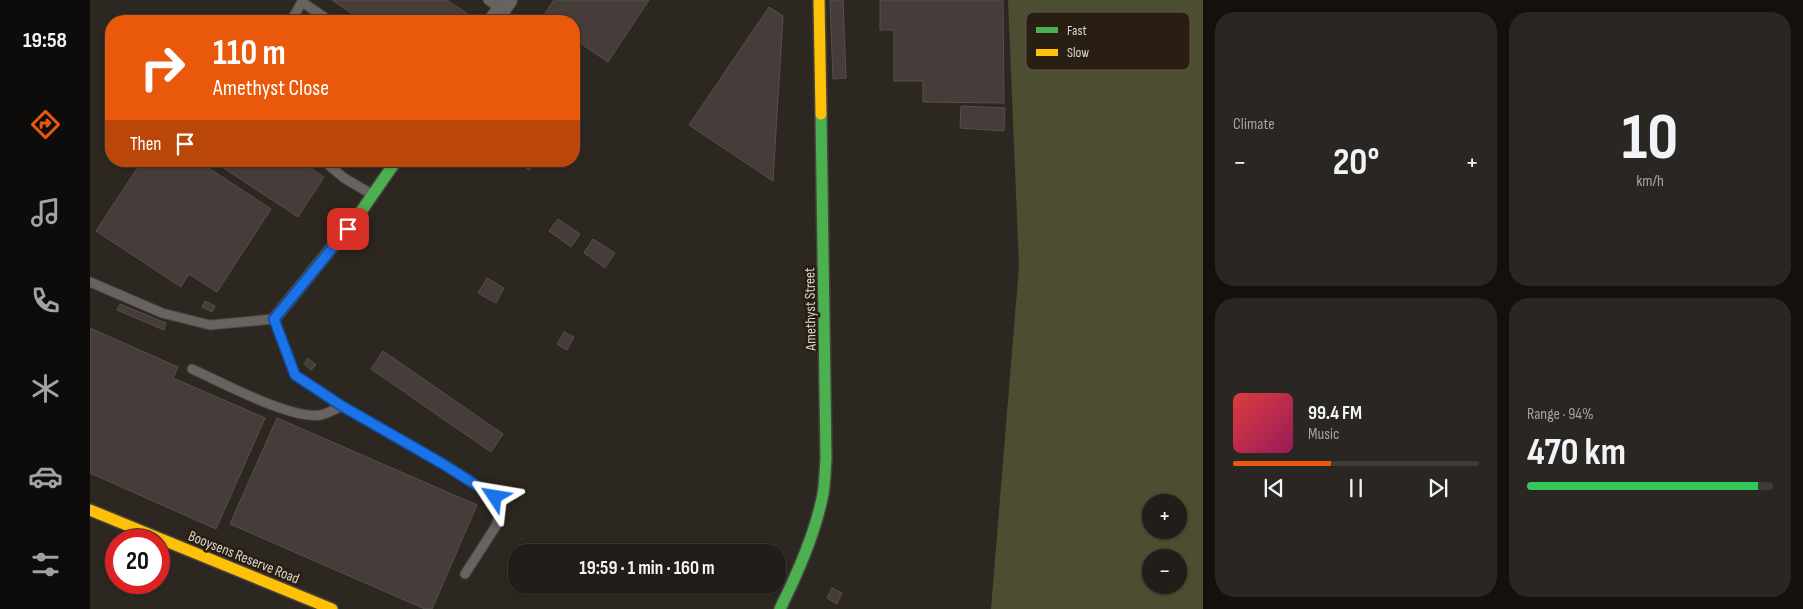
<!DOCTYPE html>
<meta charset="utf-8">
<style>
body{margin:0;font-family:"Sofia Sans Condensed",sans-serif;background:#2a2622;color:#f1f3f6;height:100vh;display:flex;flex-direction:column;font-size:19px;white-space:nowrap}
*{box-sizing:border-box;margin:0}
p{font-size:16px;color:#a2a2a2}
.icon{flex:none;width:28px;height:28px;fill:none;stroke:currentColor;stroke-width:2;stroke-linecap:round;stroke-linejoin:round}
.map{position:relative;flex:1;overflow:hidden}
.side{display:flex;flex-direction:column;gap:12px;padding:12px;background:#13100e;width:600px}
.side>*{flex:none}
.top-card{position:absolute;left:15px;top:15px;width:475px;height:152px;border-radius:20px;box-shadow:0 1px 4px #0004,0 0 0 1px #3f3b38;background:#ea580c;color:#fff;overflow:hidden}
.controls{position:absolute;left:1052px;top:494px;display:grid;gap:10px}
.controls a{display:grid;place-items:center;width:45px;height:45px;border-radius:50%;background:#221d19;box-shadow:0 1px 4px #0004,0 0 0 1px #3f3b38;font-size:25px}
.speed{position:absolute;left:15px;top:529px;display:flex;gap:10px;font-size:25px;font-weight:700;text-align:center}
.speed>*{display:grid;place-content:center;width:65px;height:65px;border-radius:50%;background:#221d19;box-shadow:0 1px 4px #0004,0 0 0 1px #3f3b38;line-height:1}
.speed .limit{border:8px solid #d22;background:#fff;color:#111}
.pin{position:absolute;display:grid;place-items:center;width:42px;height:42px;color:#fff;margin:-21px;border-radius:10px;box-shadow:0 2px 8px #0006}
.me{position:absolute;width:55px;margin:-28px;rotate:303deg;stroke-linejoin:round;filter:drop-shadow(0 0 4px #0008)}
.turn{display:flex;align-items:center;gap:18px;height:105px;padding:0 25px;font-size:22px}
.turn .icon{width:65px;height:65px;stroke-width:2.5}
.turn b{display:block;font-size:35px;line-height:42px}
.then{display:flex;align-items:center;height:48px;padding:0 25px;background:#0003;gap:10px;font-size:19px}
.big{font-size:38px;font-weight:700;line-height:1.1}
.side .tile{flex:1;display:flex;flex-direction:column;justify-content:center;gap:8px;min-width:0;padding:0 18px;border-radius:20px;background:#2a2622}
.side .dial{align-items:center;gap:0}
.dial b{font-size:65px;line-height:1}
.song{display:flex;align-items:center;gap:15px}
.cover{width:60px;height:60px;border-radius:8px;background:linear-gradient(135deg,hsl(0 70% 55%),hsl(330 70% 35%))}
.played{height:5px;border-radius:2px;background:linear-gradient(90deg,#ea580c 40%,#3f3b38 40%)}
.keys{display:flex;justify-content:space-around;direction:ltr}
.heat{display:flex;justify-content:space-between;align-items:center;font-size:28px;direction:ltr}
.charge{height:8px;border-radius:4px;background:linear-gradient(90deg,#34c759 94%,#3f3b38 0)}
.side .tiles{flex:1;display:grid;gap:12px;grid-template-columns:repeat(2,1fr)}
.trip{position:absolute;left:418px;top:544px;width:278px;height:50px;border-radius:20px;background:#221d19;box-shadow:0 1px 4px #0004,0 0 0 1px #3f3b38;font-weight:700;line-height:50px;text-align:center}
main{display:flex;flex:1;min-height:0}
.tab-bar{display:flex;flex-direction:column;width:90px;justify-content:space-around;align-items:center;background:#0e0c0a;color:#a2a2a2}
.tab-bar .icon{width:35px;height:35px}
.tab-bar .active{color:#ea580c}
.tab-bar b{font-size:22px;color:#f1f3f6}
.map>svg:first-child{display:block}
.green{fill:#4d4e31;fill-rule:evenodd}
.building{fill:#463c39;stroke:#56504c}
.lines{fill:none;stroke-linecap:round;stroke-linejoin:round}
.lane-casing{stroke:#48433d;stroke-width:11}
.street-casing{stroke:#48433d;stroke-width:20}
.fast-casing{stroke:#48433d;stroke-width:14}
.slow-casing{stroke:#48433d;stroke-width:14}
.lane{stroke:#686261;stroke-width:9}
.street{stroke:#686261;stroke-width:18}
.fast{stroke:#4caf50;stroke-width:11}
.slow{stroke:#ffc107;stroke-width:11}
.route-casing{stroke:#114b97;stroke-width:12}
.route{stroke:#1a73e8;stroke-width:9}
.labels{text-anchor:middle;stroke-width:5;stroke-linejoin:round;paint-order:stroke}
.street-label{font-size:15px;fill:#ddd5cd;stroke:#291e12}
.key{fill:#291e12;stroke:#5f554a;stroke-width:1}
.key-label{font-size:14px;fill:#ddd5cd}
</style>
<main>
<nav class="tab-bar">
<b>19:58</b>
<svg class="icon active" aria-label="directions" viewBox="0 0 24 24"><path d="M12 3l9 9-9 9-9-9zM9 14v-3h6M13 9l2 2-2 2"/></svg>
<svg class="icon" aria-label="music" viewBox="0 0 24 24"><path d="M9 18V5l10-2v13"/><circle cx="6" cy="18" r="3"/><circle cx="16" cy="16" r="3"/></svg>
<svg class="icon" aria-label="phone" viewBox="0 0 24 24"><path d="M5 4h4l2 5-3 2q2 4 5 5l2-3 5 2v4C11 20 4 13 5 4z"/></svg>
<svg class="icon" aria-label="climate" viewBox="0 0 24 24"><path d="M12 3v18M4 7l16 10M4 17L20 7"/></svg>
<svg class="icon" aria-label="car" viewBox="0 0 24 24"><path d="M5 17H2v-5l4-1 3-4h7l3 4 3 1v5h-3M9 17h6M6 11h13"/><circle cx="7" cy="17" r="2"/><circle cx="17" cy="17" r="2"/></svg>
<svg class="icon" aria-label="filters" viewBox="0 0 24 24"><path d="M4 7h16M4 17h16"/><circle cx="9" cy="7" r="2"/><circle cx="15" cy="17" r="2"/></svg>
</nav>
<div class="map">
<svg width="1113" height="609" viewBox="0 0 1113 609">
<rect width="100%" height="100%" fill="#2d2721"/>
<path class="green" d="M918,0H1113V609H901L929,266ZM1061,502H1089V530H1061ZM1061,558H1089V585H1061Z"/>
<g class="building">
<path d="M242,0H357L378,14L373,21H273Z"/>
<path d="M464,0H559L518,62L484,39V21H457L452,18Z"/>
<path d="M740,0H753L756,78L743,79Z"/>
<path d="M790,0H913L914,103L833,102V81H804V30H790Z"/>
<path d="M679,7L693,16L683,181L599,125Z"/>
<path d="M871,106L915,108L914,131L870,128Z"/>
<path d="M52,161H108L181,209L127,292L99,274L91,287L6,231Z"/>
<path d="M123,161H211L234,177L208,217Z"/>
<path d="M425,161H445L439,170Z"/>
<path d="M468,219L490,234L481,247L459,231Z"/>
<path d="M503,239L525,253L515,268L494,253Z"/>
<path d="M397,278L414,288L406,303L388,293Z"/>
<path d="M115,301L125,306L122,312L112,307Z"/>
<path d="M30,304L76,323L74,330L27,310Z"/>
<path d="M0,328L88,367L83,378L175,418L126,529L0,473Z"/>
<path d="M474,332L484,337L477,350L467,344Z"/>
<path d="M293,351L413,434L401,452L281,369Z"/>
<path d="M218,358L226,365L221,370L214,364Z"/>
<path d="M187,418L387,505L342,609H335L140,524Z"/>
<path d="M742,588L752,593L747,604L737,598Z"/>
</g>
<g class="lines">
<g class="lane-casing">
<g id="lane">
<path d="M398,0L411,9"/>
<path d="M212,2L240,21"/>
<path d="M201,21L213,0"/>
<path d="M234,161L254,178L283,195"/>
<path d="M0,282L72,313L120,325L184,319L205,375L252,406L353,464L405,497L409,515L406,526L375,574"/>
<path d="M102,369C131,382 201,420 231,415C238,413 246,409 252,406"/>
</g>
</g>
<g class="street-casing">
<path id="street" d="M403,21L418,0"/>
</g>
<g class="fast-casing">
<g id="fast">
<path d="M184,319L270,213L306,161"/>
<path d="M690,609C708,572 725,534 733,494C735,482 735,471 736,459L731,114"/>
</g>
</g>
<g class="slow-casing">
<g id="slow">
<path d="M729,0L731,114"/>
<path d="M0,510L242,609"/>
</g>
</g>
<use href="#lane" class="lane"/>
<use href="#street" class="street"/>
<use href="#fast" class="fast"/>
<use href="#slow" class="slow"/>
</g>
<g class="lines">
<g class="route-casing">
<path id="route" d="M258,229L184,319L205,375L252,406L353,464L405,497"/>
</g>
<use href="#route" class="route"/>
</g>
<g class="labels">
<g class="street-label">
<text transform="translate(720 309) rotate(-91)" y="5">Amethyst Street</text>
<text transform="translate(154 557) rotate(22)" y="5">Booysens Reserve Road</text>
</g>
</g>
<rect x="936" y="12" width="164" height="58" rx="8" class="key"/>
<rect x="946" y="27" width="22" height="6" fill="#4caf50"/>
<rect x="946" y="49" width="22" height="7" fill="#ffc107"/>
<g class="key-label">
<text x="977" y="35">Fast</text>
<text x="977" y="57">Slow</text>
</g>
</svg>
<div class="controls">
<a>+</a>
<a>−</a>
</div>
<div class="speed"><div class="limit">20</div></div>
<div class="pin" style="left:258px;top:229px;background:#d93025"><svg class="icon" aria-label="arrive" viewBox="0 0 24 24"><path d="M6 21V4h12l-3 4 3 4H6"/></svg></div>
<svg class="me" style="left:405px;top:497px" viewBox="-20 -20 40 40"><path d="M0-17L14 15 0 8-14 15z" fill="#1a73e8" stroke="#fff" stroke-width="4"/></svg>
<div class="trip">19:59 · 1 min · 160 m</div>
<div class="top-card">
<div class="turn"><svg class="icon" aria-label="right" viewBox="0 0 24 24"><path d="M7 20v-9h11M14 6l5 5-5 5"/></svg><div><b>110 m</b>Amethyst Close</div></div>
<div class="then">Then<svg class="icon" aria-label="arrive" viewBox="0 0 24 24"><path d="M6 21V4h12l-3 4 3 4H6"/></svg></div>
</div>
</div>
<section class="side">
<div class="tiles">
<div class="tile"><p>Climate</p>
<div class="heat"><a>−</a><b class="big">20°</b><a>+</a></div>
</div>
<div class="tile dial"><b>10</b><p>km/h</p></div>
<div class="tile">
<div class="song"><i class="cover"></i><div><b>99.4 FM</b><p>Music</p></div></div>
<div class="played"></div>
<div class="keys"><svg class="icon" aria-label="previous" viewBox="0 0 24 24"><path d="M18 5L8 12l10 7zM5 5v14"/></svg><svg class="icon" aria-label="pause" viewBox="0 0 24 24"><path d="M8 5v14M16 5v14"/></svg><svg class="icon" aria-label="next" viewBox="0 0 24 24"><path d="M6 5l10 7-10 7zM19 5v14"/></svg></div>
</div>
<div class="tile"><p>Range · 94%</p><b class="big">470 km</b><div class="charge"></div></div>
</div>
</section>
</main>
